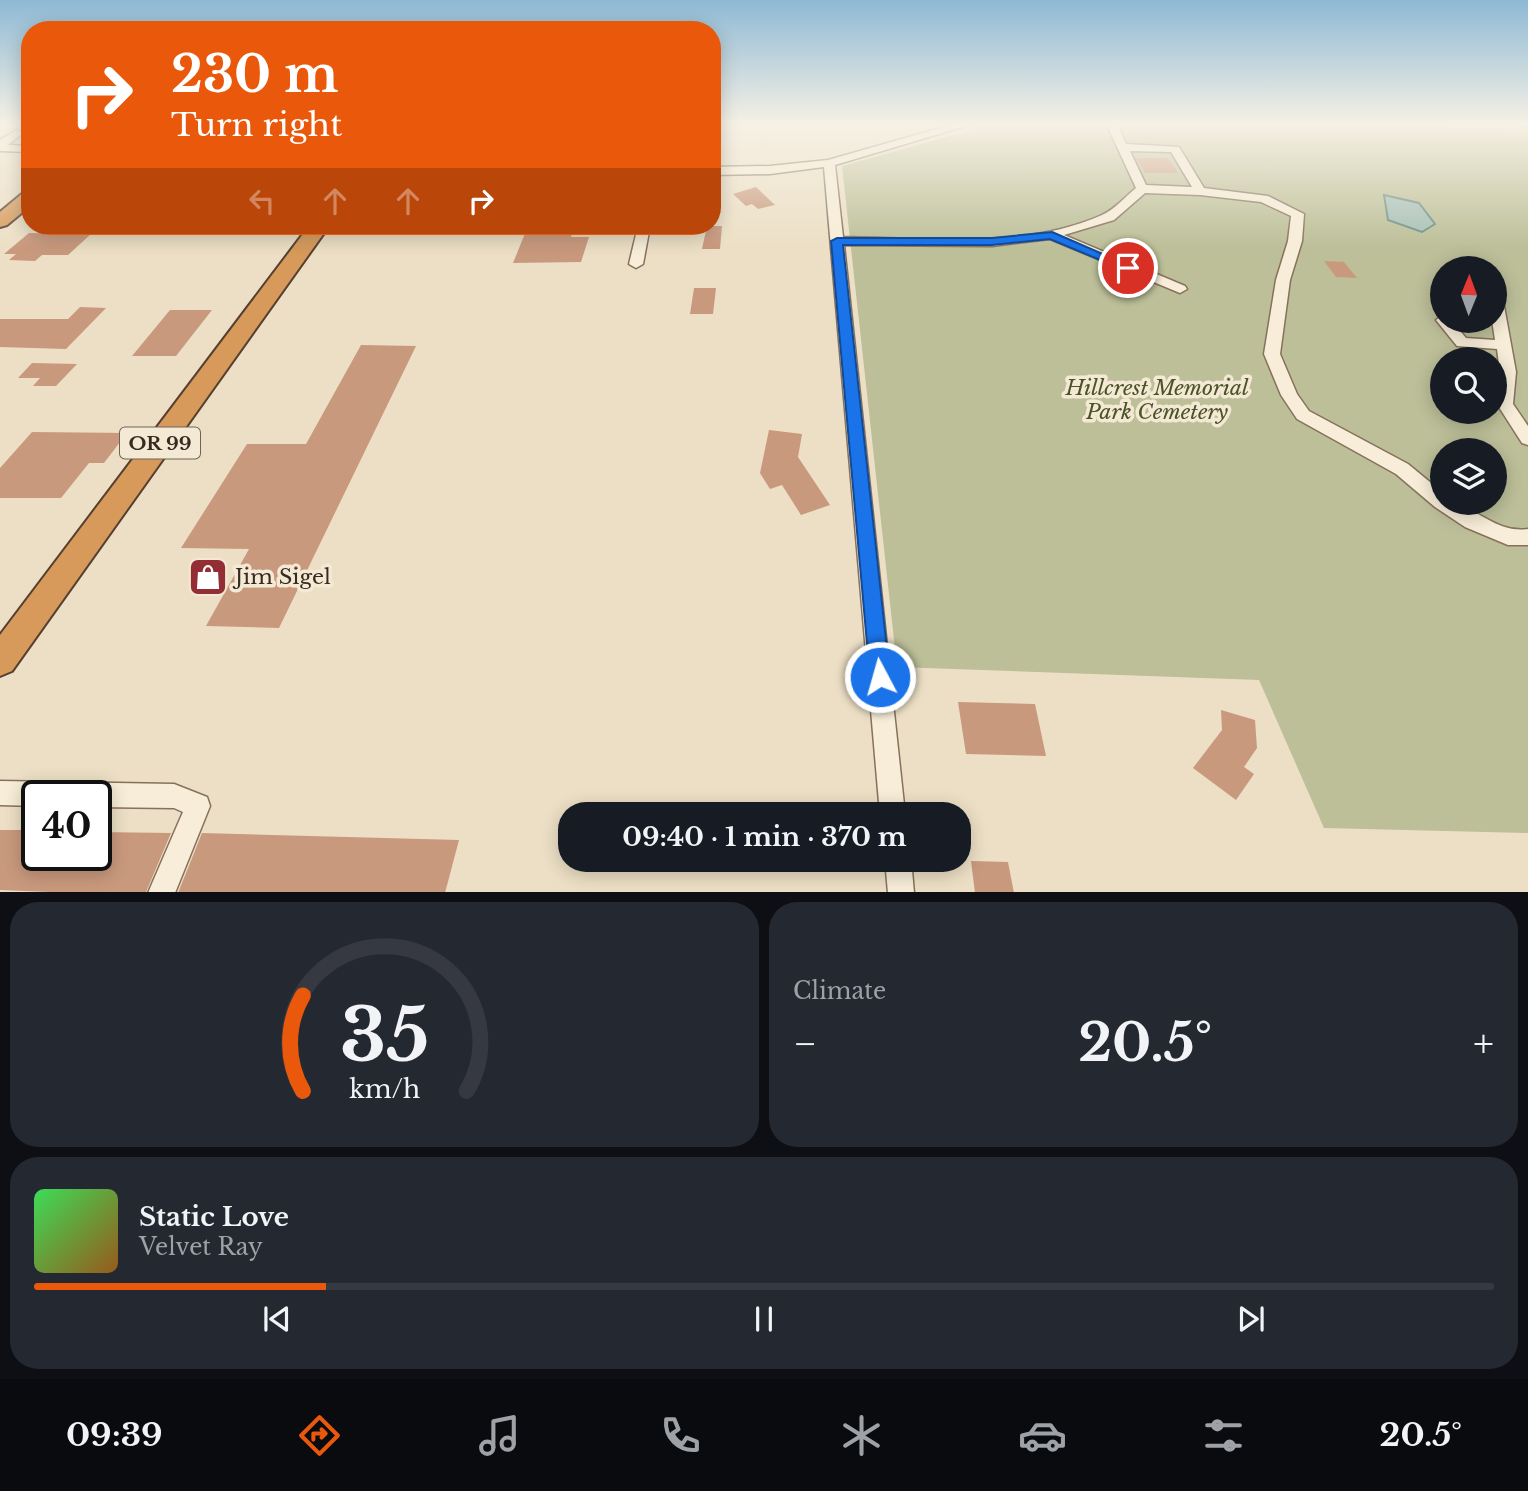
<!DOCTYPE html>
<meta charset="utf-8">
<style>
body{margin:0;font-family:"Libre Baskerville",serif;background:#242831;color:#f1f3f6;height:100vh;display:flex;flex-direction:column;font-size:26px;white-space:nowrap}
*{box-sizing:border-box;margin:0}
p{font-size:23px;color:#9ea1a6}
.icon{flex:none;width:38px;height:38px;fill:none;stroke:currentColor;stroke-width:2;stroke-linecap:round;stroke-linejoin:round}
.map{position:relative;height:892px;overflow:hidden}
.side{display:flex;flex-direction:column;gap:10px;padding:10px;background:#0d0f14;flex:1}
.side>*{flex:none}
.banner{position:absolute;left:21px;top:21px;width:700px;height:214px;border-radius:28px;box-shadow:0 4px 18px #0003;background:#ea580c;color:#fff;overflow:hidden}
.needle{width:46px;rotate:1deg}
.fabs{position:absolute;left:1430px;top:256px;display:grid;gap:14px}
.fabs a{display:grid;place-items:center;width:77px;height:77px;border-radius:50%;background:#171b24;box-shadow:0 4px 18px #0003;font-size:35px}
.speed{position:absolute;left:21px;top:780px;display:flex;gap:14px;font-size:35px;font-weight:700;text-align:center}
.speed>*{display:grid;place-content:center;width:91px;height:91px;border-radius:50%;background:#171b24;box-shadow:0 4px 18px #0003;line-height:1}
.speed .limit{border:4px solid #111;border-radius:10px;background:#fff;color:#111}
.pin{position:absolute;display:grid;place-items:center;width:60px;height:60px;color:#fff;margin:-30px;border:4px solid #fff;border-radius:50%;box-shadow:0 2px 7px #0007}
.me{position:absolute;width:77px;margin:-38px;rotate:354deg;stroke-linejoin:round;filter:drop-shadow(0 0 5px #0008)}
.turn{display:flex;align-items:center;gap:24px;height:147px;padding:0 35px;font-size:32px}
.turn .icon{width:91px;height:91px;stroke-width:2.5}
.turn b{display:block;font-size:49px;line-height:60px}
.lanes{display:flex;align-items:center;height:66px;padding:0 35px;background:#0003;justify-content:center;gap:35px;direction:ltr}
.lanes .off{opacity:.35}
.big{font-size:52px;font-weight:700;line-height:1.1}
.side .tile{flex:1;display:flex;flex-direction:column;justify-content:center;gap:10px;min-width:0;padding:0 24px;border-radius:28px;background:#242831}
.side .dial{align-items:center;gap:0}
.dial svg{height:182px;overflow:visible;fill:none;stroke:#363941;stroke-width:7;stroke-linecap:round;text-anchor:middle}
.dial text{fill:#f1f3f6;stroke:none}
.song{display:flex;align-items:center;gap:21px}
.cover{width:84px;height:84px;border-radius:10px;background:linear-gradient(135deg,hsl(130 70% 55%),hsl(30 70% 35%))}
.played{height:7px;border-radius:4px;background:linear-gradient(90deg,#ea580c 20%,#363941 20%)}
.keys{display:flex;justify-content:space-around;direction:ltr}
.heat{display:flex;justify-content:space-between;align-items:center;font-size:38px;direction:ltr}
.side .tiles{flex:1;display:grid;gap:10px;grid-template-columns:1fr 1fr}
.tile:last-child{grid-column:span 2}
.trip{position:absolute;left:558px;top:802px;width:413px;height:70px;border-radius:28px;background:#171b24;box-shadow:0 4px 18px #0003;font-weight:700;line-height:70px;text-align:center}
.tab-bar{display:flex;height:112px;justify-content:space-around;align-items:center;background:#090b0e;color:#9ea1a6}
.tab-bar .icon{width:49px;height:49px}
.tab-bar .on{color:#ea580c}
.tab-bar b{font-size:32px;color:#f1f3f6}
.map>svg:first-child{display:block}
.cemetery{fill:#bcbf98;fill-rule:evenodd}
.water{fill:#a7c0b7;stroke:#6e8e84;stroke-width:2}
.building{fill:#c9997d}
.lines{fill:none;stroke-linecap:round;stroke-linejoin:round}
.minor-casing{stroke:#87715c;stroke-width:3}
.highway-casing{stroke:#553f30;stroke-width:4}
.minor{fill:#f7edd8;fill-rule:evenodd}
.highway{fill:#d79a5a;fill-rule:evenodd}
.route{fill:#1a73e8;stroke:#114b97;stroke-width:2}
.labels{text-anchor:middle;stroke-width:7;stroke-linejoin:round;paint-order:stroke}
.shield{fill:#f4e9d5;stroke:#706356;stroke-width:2}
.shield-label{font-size:19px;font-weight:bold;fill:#372a1f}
.park-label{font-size:21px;font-style:italic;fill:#4a5327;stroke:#f4e9d5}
.poi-label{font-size:21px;fill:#372a1f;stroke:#f4e9d5;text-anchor:start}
</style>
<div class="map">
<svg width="1528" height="893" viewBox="0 0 1528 893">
<rect width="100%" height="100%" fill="#ecdfc5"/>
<path class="cemetery" d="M1089,123L1528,129V833L1324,828L1259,680L897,667L842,166L982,127ZM1442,268H1494V320H1442ZM1442,359H1494V411H1442ZM1442,450H1494V502H1442Z"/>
<path class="water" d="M1384,195L1419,203L1435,224L1422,232L1388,220Z"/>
<g class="building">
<path d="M1136,158H1168L1178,173H1145Z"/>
<path d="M756,187L775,205L758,209L752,204L746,206L733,194Z"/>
<path d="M528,226H575L571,237H589L581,262L513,263Z"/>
<path d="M707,226H722L720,249H702Z"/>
<path d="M29,233L91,234L68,255H42L35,261L9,260L16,254H4Z"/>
<path d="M1324,261L1344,262L1357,278L1336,277Z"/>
<path d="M694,288H716L713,314H690Z"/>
<path d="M80,307L106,308L66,349L0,347V319H68Z"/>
<path d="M170,310H212L176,356H132Z"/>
<path d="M361,345L416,346L279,628L206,626L249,549L181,548L247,444H306Z"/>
<path d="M32,363L77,364L56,386H33L40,378H18Z"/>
<path d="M769,430L802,434L798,457L830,505L801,515L782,485L770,489L760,473Z"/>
<path d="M32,432L127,433L104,463H89L61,498H0V468Z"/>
<path d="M958,702L1035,704L1046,756L966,754Z"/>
<path d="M1221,710L1255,720L1257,748L1244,767L1254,774L1236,800L1193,768L1222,730Z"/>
<path d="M0,830H37V856H96V832L171,833L146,892H49L0,890Z"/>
<path d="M202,833L459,840L445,893H178Z"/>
<path d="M971,861L1008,862L1014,893H975Z"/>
</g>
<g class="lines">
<g class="minor-casing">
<g id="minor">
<path d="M958,123H976L835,165L843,237C927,238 1023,250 1102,215C1114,210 1125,197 1136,188L1106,123H1117L1126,144L1179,147L1204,188L1268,196L1304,214L1302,241L1290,280L1280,354L1297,394L1309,411L1408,464L1442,492V502C1473,502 1494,534 1528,529V545H1508L1465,527L1435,507L1396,474L1297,419L1281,395L1264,354L1276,280L1288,241L1291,216L1261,202L1200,195L1145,193L1114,220L1064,235L1185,286L1187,289L1180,293L1050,239L992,246L844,245L905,814H880L824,167L770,174L712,175V167L770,166L828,160ZM1130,151L1171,152L1192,187L1146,185Z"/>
<path d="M17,130L23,133L8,145L30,146V152L0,151V140Z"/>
<path d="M638,226H650L643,264L636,268L629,264Z"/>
<path d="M1494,301L1504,306L1516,372L1513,404L1528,426V445L1522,443L1497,404L1500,372L1497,349L1457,346L1436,320L1442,316V320H1451L1466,338L1495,340L1492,320H1494Z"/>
<path d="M0,781L174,784L207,797L210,806L175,893H148L183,812L174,808L96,807V796H37V806L0,805Z"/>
<path d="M885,859H911L914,893H888Z"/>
</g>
</g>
<g class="highway-casing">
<g id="highway">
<path d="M30,191V206L7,225L0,227V212L23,193Z"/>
<path d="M309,226H329L12,671L0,676V635Z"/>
</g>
</g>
<use href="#minor" class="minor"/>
<use href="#highway" class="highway"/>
</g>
<linearGradient id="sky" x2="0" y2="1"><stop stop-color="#8eb9d4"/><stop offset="0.5" stop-color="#f6f1e5"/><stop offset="1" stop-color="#f6f1e5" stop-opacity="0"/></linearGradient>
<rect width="1528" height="248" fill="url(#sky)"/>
<path class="route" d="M1052,232L1135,268L1128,271L1124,270L1050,239L992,245H843L890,677L887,684L880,687L873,684L870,677L831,241L837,238H992Z"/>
<defs>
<g id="shop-square" transform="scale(2.0125)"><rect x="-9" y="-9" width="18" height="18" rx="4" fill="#932f34" stroke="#f4e9d5"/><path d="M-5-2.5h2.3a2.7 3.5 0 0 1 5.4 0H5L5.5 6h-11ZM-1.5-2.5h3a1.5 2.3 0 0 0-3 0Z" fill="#fff"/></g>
</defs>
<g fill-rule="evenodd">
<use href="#shop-square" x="208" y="577"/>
</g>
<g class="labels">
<rect class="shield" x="120" y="427.5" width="80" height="31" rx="5"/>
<g class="shield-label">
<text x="160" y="450">OR 99</text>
</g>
<g class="park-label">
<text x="1157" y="395">Hillcrest Memorial<tspan x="1157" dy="24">Park Cemetery</tspan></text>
</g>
<g class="poi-label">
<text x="235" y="584">Jim Sigel</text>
</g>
</g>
</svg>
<div class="fabs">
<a><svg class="needle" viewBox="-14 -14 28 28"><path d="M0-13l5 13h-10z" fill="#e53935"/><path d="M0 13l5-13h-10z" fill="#9ea1a6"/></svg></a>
<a><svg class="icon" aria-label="search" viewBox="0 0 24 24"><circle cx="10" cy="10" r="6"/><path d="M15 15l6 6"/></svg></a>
<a><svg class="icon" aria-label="layers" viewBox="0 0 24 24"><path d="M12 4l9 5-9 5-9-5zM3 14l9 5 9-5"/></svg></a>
</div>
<div class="speed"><div class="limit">40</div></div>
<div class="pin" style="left:1128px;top:268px;background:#d93025"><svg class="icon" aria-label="arrive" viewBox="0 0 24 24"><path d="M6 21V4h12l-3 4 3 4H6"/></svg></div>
<svg class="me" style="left:880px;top:677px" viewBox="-20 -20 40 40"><circle r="17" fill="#1a73e8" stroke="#fff" stroke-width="3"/><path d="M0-11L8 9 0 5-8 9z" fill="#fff"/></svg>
<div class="trip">09:40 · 1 min · 370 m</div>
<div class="banner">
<div class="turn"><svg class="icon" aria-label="right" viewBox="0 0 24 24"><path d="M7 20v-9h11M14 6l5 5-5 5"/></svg><div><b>230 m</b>Turn right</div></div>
<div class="lanes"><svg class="icon off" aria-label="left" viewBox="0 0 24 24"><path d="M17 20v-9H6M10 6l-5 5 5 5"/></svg><svg class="icon off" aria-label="ahead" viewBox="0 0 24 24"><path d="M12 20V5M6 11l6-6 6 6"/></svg><svg class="icon off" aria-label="ahead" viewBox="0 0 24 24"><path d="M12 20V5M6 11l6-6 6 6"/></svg><svg class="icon" aria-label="right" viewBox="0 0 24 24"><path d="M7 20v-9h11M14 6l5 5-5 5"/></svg></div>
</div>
</div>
<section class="side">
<div class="tiles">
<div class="tile dial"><svg viewBox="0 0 100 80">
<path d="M14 69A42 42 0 1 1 86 69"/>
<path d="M14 69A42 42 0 0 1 14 27" stroke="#ea580c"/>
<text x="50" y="56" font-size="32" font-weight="700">35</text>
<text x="50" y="72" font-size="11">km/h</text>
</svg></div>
<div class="tile"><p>Climate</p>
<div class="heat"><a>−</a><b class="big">20.5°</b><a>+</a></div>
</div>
<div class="tile">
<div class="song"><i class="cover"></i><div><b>Static Love</b><p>Velvet Ray</p></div></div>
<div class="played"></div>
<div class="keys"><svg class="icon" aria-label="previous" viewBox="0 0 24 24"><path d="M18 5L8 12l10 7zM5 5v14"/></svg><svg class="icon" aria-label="pause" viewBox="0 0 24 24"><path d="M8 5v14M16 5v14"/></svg><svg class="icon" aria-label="next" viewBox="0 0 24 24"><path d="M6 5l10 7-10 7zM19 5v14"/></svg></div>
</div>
</div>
</section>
<nav class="tab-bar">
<b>09:39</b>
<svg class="icon on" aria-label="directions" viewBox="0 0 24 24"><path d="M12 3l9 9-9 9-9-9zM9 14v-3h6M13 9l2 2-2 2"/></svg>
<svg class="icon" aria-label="music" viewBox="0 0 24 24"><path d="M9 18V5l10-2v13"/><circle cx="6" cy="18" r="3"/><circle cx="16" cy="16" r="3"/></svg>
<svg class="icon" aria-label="phone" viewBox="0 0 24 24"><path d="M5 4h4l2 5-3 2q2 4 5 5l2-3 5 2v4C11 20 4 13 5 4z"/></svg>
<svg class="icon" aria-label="climate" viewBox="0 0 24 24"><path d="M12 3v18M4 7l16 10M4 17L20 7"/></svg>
<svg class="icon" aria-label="car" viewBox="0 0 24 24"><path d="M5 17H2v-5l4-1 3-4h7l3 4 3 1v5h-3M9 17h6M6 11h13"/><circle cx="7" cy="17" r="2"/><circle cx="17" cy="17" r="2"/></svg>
<svg class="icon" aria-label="filters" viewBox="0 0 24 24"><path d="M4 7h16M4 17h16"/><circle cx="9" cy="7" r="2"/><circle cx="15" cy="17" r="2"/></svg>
<b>20.5°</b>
</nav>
